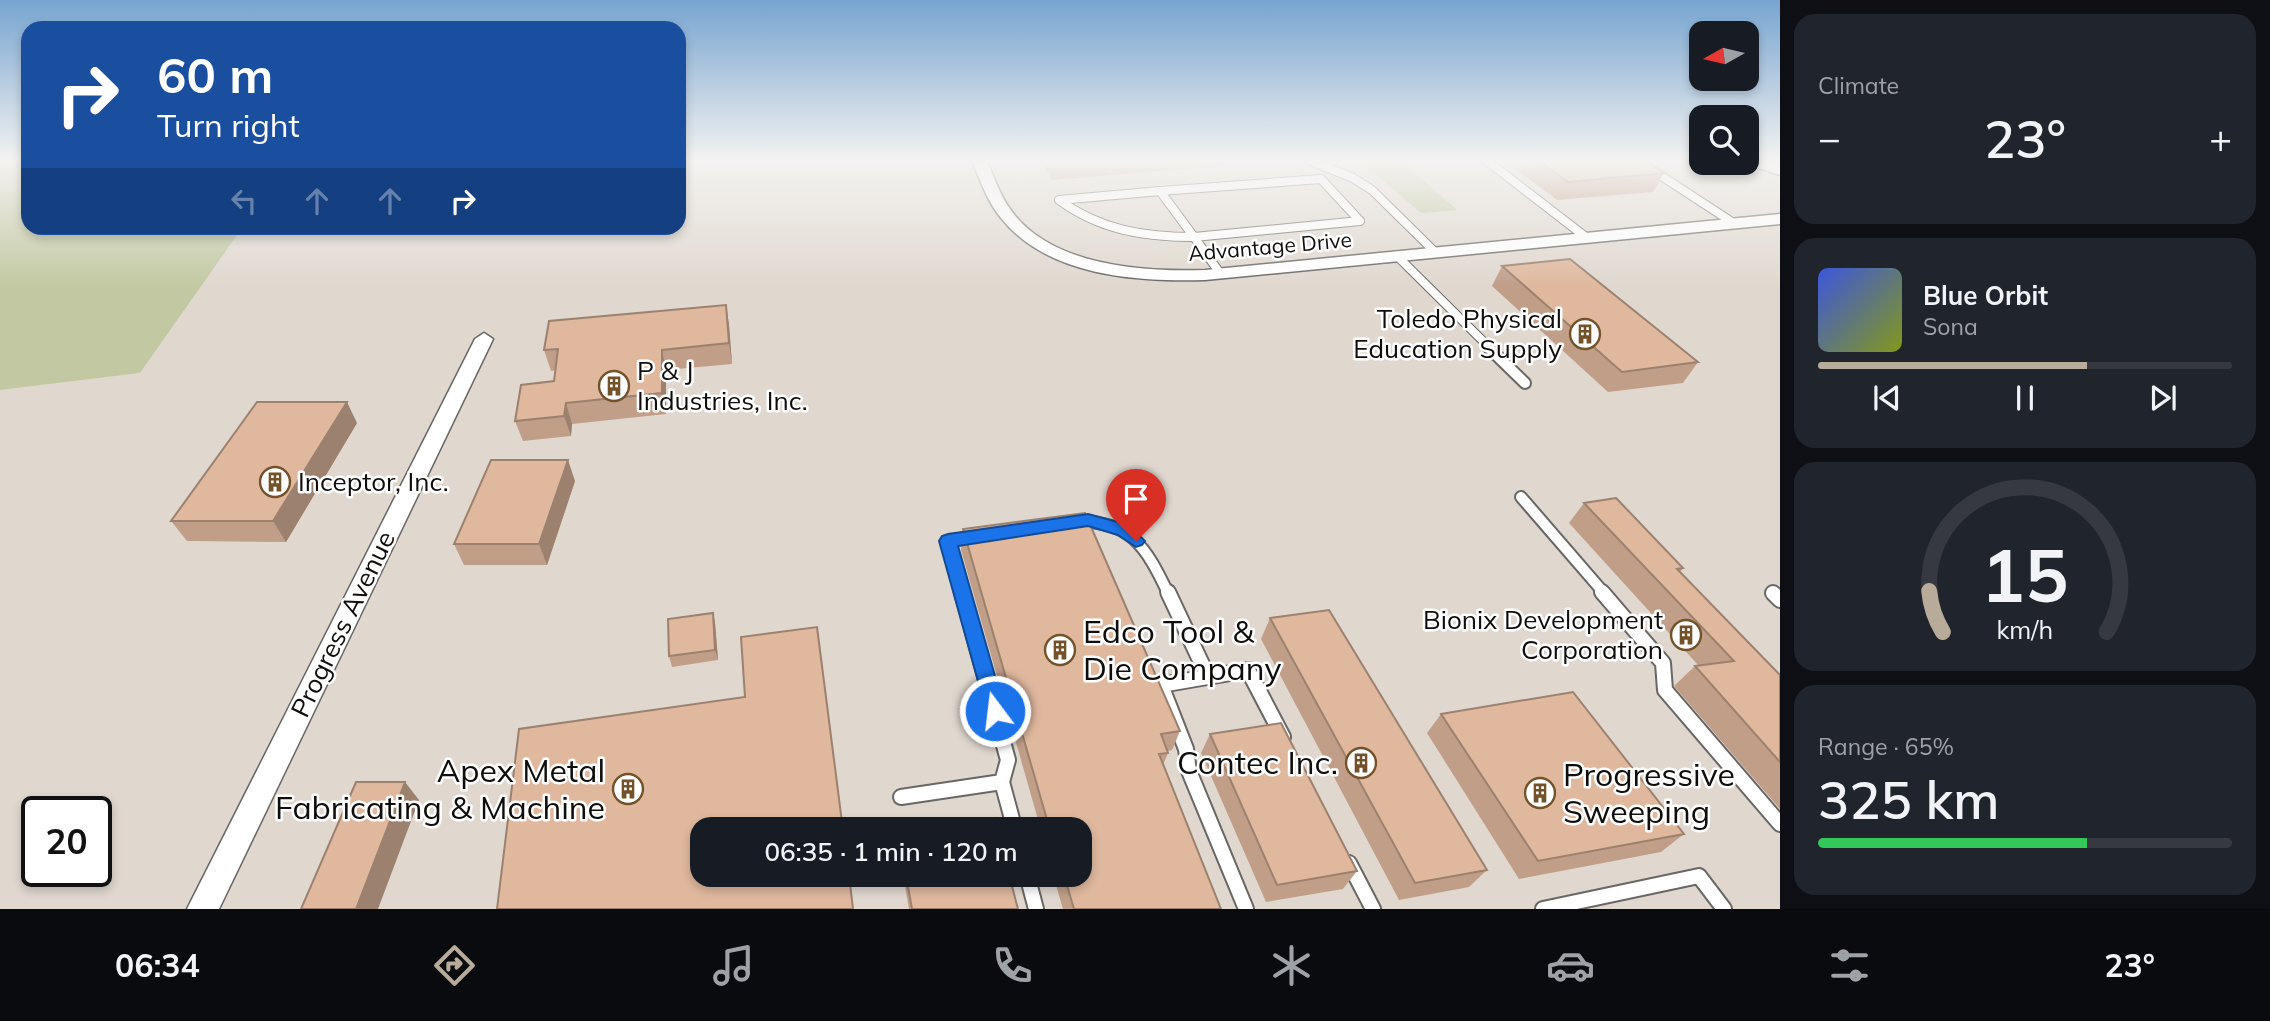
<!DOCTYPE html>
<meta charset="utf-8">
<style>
body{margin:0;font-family:Mulish,sans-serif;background:#20242c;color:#f1f3f6;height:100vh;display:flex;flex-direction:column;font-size:26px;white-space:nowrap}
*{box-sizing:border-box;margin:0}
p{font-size:23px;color:#9ea1a6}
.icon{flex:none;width:38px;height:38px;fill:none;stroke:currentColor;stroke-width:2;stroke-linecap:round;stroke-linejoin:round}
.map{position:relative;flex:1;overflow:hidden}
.details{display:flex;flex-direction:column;gap:14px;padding:14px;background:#0d0f14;width:490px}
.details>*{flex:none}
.hud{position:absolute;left:21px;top:21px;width:665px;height:214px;border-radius:21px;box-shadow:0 4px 10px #0003;background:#1a4fa0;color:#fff;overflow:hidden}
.needle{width:46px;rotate:262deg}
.controls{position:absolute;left:1689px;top:21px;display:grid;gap:14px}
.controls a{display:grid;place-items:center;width:70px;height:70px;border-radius:14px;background:#171b24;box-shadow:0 4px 10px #0003;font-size:35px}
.speed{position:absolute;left:21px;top:796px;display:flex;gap:14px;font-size:35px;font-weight:700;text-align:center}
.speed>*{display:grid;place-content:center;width:91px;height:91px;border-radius:50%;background:#171b24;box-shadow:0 4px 10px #0003;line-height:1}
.speed .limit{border:4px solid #111;border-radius:10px;background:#fff;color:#111}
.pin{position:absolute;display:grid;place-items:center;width:60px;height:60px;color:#fff;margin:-72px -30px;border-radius:50% 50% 50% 0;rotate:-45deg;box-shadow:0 0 7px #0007}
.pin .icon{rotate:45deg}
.me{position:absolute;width:77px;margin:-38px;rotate:345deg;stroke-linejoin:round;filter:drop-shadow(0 0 5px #0008)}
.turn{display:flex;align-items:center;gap:24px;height:147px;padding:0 21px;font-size:32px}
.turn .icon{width:91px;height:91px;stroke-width:2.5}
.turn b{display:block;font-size:49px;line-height:60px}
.lanes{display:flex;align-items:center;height:66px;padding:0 21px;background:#0003;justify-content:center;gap:35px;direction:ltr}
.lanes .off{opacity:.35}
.big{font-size:52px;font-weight:600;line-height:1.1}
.details .tile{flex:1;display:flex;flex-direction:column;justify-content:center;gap:10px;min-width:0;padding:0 24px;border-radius:21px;background:#20242c}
.details .dial{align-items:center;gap:0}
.dial svg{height:182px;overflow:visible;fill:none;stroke:#363941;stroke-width:7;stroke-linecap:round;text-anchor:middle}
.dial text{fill:#f1f3f6;stroke:none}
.song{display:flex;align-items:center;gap:21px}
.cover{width:84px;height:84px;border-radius:10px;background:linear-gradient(135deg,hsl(230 70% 55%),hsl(70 70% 35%))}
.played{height:7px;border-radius:4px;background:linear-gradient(90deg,#b8ab9a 65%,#363941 65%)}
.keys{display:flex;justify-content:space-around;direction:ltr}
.heat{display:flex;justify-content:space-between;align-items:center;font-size:38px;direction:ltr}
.charge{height:10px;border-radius:5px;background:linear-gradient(90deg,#34c759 65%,#363941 0)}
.trip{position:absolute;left:690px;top:817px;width:402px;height:70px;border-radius:21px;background:#171b24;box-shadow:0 4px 10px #0003;font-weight:600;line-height:70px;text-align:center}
.menu{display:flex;height:112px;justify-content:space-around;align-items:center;background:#090b0e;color:#9ea1a6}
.menu .icon{width:49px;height:49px}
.menu .active{color:#b8ab9a}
.menu b{font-size:32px;color:#f1f3f6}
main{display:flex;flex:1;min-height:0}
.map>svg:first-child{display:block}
.built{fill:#e0d8cf;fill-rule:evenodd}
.green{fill:#c2c8a1}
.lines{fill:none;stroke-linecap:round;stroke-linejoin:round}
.lane-far2-casing{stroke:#696764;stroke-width:10}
.lane-far1-casing{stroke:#696764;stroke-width:14}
.lane-casing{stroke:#696764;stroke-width:18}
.street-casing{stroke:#696764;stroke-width:3}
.secondary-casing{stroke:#696764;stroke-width:3}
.lane-far2{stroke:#fff;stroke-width:8}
.lane-far1{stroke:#fff;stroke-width:10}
.lane{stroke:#fff;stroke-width:14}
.street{fill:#fff;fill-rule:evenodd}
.secondary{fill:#fff;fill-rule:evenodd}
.wall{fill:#c09e88}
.shaded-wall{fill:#9c816f}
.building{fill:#dfb89e;stroke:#9c816f;stroke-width:2}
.route{fill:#1a73e8;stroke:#114b97;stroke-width:2}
.labels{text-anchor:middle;stroke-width:5;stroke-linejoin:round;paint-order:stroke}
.far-street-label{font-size:21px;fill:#0e0d0c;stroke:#fff}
.poi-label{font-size:26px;fill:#0e0d0c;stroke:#fff;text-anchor:end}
.street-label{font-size:26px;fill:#0e0d0c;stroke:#fff}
.near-poi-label{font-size:32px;fill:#0e0d0c;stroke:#fff;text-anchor:start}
</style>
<main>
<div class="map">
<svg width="1780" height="909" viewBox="0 0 1780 909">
<rect width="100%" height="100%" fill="#e6e4e0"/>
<path class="built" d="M679,160H1701V163H1746L1747,160H1780V909H0V390L140,373L242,228H679ZM37,812H96V872H37ZM702,830H1080V875H702Z"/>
<g class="green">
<path d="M0,160H28V228H242L140,373L0,390Z"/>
<path d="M1359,160H1400L1457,210L1421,213Z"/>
</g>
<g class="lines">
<g class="lane-far2-casing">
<g id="lane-far2">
<path d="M1309,160L1353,178L1372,190L1435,252"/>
<path d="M1486,160L1587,238"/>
<path d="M1637,160L1735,224"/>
<path d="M1160,191L1194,237"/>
<path d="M1160,191L1059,200C1100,230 1144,237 1194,237"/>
<path d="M1160,191L1321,179L1360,221L1194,237"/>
<path d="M1194,237L1220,273"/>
<path d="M1397,256L1491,349"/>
</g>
</g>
<g class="lane-far1-casing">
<g id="lane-far1">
<path d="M1489,348L1525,383"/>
<path d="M1521,497L1604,593"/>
<path d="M1074,522C1130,519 1146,547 1168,593"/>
<path d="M962,593L948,541L975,537"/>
</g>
</g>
<g class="lane-casing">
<g id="lane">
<path d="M1168,592L1208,677"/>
<path d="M1602,592L1663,663L1665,690L1780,824"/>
<path d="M1773,593L1780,600"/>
<path d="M1002,782L1015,830"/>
<path d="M901,797L1002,782L1008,760L962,592"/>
<path d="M1349,863L1373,909"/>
<path d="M1027,875L1036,909"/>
<path d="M1246,909L1189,771L1186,749L1161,685L1248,670L1283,737"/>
<path d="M1543,909L1699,876L1724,909"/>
</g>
</g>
<g class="street-casing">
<g id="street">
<path d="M972,160H986C994,176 999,194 1010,209C1050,266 1142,272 1205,270L1780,214V224L1205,280C1136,282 1047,276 1001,218C987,201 980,180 972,160Z"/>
<path d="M484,333L493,339L219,909H187L475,339Z"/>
</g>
</g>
<g class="secondary-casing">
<path id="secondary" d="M1746,160L1780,162V175L1746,164Z"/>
</g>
<use href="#lane-far2" class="lane-far2"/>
<use href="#lane-far1" class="lane-far1"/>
<use href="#lane" class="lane"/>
<use href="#street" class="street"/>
<use href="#secondary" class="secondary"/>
</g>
<g class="wall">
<path d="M1040,160H1224L1222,166L1052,180Z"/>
<path d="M1504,160H1644L1664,173L1653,192L1557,200Z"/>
<path d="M1502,266L1698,362L1683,383L1608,392L1492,286Z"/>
<path d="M726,305L729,325L732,364L666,370V414L572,424L571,436L523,441L515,421L554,381L556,370L551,371L544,350Z"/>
<path d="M357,423L286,542L187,541L171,521Z"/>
<path d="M575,481L547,565H464L454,544Z"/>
<path d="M1584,503L1683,568L1680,572L1780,675V809L1674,686L1695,666H1699L1569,523Z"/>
<path d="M963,529L1180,731L1172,750L1168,751V753L1163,765L1221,909H1063L1053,875H1080V830H1041L961,550Z"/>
<path d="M713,613L715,623L718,660L672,667L669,656Z"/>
<path d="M1270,618L1487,870L1469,887L1399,900L1261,639Z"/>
<path d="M1441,714L1684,834L1661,852L1519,879L1427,733Z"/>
<path d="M1210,734L1357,871L1343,889L1266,902L1201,753Z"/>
<path d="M903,875H1009L1018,909H909Z"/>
</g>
<g class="shaded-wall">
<path d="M726,305L729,325L732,364L729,343Z"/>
<path d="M662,350L666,370V414L662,393Z"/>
<path d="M347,402L357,423L286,542L273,521Z"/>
<path d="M566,403L572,424L571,436L564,416Z"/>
<path d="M568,460L575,481L547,565L539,544Z"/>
<path d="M713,613L715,623L718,660L715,650Z"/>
<path d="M405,782L419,800L378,909H356Z"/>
</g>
<g class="building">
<path d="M1538,160H1644L1664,173L1568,182Z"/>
<path d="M1570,259L1698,362L1622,372L1502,266Z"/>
<path d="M726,305L729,343L662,350V393L566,403L564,416L515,421L521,385L554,381L558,349L544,350L549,321Z"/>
<path d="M257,402H347L273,521H171Z"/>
<path d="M491,460H568L539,544H454Z"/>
<path d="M1616,498L1683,568L1677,569L1780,675V762L1695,666L1734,661L1584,503Z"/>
<path d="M1085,513L1180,731L1161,734L1168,753L1159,754L1221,909H1074L1064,875H1080V830H1050L963,529Z"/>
<path d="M1329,610L1487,870L1415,883L1270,618Z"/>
<path d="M713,613L715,650L669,656L668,619Z"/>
<path d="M817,627L843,830H702V875H849L853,909H497L519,729L745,697L741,637Z"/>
<path d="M1573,692L1684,834L1538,861L1441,714Z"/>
<path d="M1281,723L1357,871L1277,885L1210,734Z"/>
<path d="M356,782H405L356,909H301Z"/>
<path d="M995,818L998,830H925Z"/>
<path d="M906,875H1009L1018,909H912Z"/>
</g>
<linearGradient id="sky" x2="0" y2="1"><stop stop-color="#77a4d0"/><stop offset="0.56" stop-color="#f4f3f1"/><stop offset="1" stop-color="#f4f3f1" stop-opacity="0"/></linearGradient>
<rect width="1780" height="287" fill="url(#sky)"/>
<path class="route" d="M1088,514L1129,525L1145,541L1142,545L1136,547L1118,535L1088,526L958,546L1005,711L1002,717L995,720L988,717L939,541L942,536L948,534Z"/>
<defs>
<g id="building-ring" transform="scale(1.575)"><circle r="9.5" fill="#fff" stroke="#735229" stroke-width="1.5"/><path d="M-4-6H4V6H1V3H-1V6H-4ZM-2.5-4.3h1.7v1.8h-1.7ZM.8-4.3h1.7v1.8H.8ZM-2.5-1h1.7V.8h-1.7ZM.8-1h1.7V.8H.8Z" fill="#735229"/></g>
</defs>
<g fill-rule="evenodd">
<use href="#building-ring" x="1585" y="334"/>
<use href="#building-ring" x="614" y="386"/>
<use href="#building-ring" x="275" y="482"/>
<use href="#building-ring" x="1686" y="635"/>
<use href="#building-ring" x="1060" y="650"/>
<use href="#building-ring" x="1361" y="763"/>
<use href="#building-ring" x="628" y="789"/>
<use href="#building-ring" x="1540" y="793"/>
</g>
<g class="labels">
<g class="far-street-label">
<text transform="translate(1270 247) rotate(-5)" y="7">Advantage Drive</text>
</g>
<g class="poi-label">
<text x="1562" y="328">Toledo Physical<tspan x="1562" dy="30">Education Supply</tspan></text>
<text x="637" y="380" text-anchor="start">P &amp; J<tspan x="637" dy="30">Industries, Inc.</tspan></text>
<text x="298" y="491" text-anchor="start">Inceptor, Inc.</text>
<text x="1663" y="629">Bionix Development<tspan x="1663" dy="30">Corporation</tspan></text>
</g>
<g class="street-label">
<text transform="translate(343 624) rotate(-64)" y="9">Progress Avenue</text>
</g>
<g class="near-poi-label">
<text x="1083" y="643">Edco Tool &amp;<tspan x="1083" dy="37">Die Company</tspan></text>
<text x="1338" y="774" text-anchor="end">Contec Inc.</text>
<text x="605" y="782" text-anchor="end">Apex Metal<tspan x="605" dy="37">Fabricating &amp; Machine</tspan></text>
<text x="1563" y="786">Progressive<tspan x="1563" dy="37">Sweeping</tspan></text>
</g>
</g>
</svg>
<div class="controls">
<a><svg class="needle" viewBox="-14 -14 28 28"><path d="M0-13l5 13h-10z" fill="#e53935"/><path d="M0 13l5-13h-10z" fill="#9ea1a6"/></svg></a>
<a><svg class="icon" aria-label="search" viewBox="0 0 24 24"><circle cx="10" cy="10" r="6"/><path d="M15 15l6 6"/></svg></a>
</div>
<div class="speed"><div class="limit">20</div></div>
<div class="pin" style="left:1136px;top:541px;background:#d93025"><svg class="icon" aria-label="arrive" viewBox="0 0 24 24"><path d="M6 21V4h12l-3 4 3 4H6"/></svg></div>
<svg class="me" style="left:995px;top:711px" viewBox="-20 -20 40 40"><circle r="17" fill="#1a73e8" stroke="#fff" stroke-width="3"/><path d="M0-11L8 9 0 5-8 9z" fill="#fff"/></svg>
<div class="trip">06:35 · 1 min · 120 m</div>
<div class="hud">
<div class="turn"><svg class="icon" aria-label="right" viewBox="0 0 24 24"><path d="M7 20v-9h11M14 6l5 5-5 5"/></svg><div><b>60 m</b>Turn right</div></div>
<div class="lanes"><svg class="icon off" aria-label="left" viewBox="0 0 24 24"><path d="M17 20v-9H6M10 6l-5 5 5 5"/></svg><svg class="icon off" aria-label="ahead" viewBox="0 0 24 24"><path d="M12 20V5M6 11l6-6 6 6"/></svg><svg class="icon off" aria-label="ahead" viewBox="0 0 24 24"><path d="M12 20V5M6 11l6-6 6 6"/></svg><svg class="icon" aria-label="right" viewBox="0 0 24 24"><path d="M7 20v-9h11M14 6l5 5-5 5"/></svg></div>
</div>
</div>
<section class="details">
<div class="tile"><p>Climate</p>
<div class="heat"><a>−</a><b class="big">23°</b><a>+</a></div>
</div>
<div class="tile">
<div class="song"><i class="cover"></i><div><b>Blue Orbit</b><p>Sona</p></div></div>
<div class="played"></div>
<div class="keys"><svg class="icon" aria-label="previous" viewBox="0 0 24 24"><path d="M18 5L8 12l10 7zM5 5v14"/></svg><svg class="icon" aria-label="pause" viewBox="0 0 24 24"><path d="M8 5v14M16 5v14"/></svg><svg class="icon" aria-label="next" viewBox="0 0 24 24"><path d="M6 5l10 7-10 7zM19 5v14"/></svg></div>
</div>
<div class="tile dial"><svg viewBox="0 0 100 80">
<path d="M14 69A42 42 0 1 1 86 69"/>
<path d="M14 69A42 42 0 0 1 8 51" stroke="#b8ab9a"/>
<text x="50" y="56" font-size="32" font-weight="700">15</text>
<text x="50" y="72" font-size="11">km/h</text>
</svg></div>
<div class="tile"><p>Range · 65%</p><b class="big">325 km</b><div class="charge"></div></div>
</section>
</main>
<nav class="menu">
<b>06:34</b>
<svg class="icon active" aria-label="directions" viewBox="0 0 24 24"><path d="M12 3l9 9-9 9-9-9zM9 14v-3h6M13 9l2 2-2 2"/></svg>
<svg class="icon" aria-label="music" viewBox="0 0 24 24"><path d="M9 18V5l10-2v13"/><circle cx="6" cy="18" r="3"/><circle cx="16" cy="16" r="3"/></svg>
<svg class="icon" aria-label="phone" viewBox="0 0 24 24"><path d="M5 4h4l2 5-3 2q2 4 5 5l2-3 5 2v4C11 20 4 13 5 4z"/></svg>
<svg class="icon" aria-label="climate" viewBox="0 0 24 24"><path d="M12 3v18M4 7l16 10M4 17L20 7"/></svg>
<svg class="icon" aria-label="car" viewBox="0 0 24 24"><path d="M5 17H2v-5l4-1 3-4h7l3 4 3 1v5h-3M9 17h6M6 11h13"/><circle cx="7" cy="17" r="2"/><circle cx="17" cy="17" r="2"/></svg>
<svg class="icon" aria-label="filters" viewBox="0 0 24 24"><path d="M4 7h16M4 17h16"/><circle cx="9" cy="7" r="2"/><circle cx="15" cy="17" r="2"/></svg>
<b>23°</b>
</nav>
